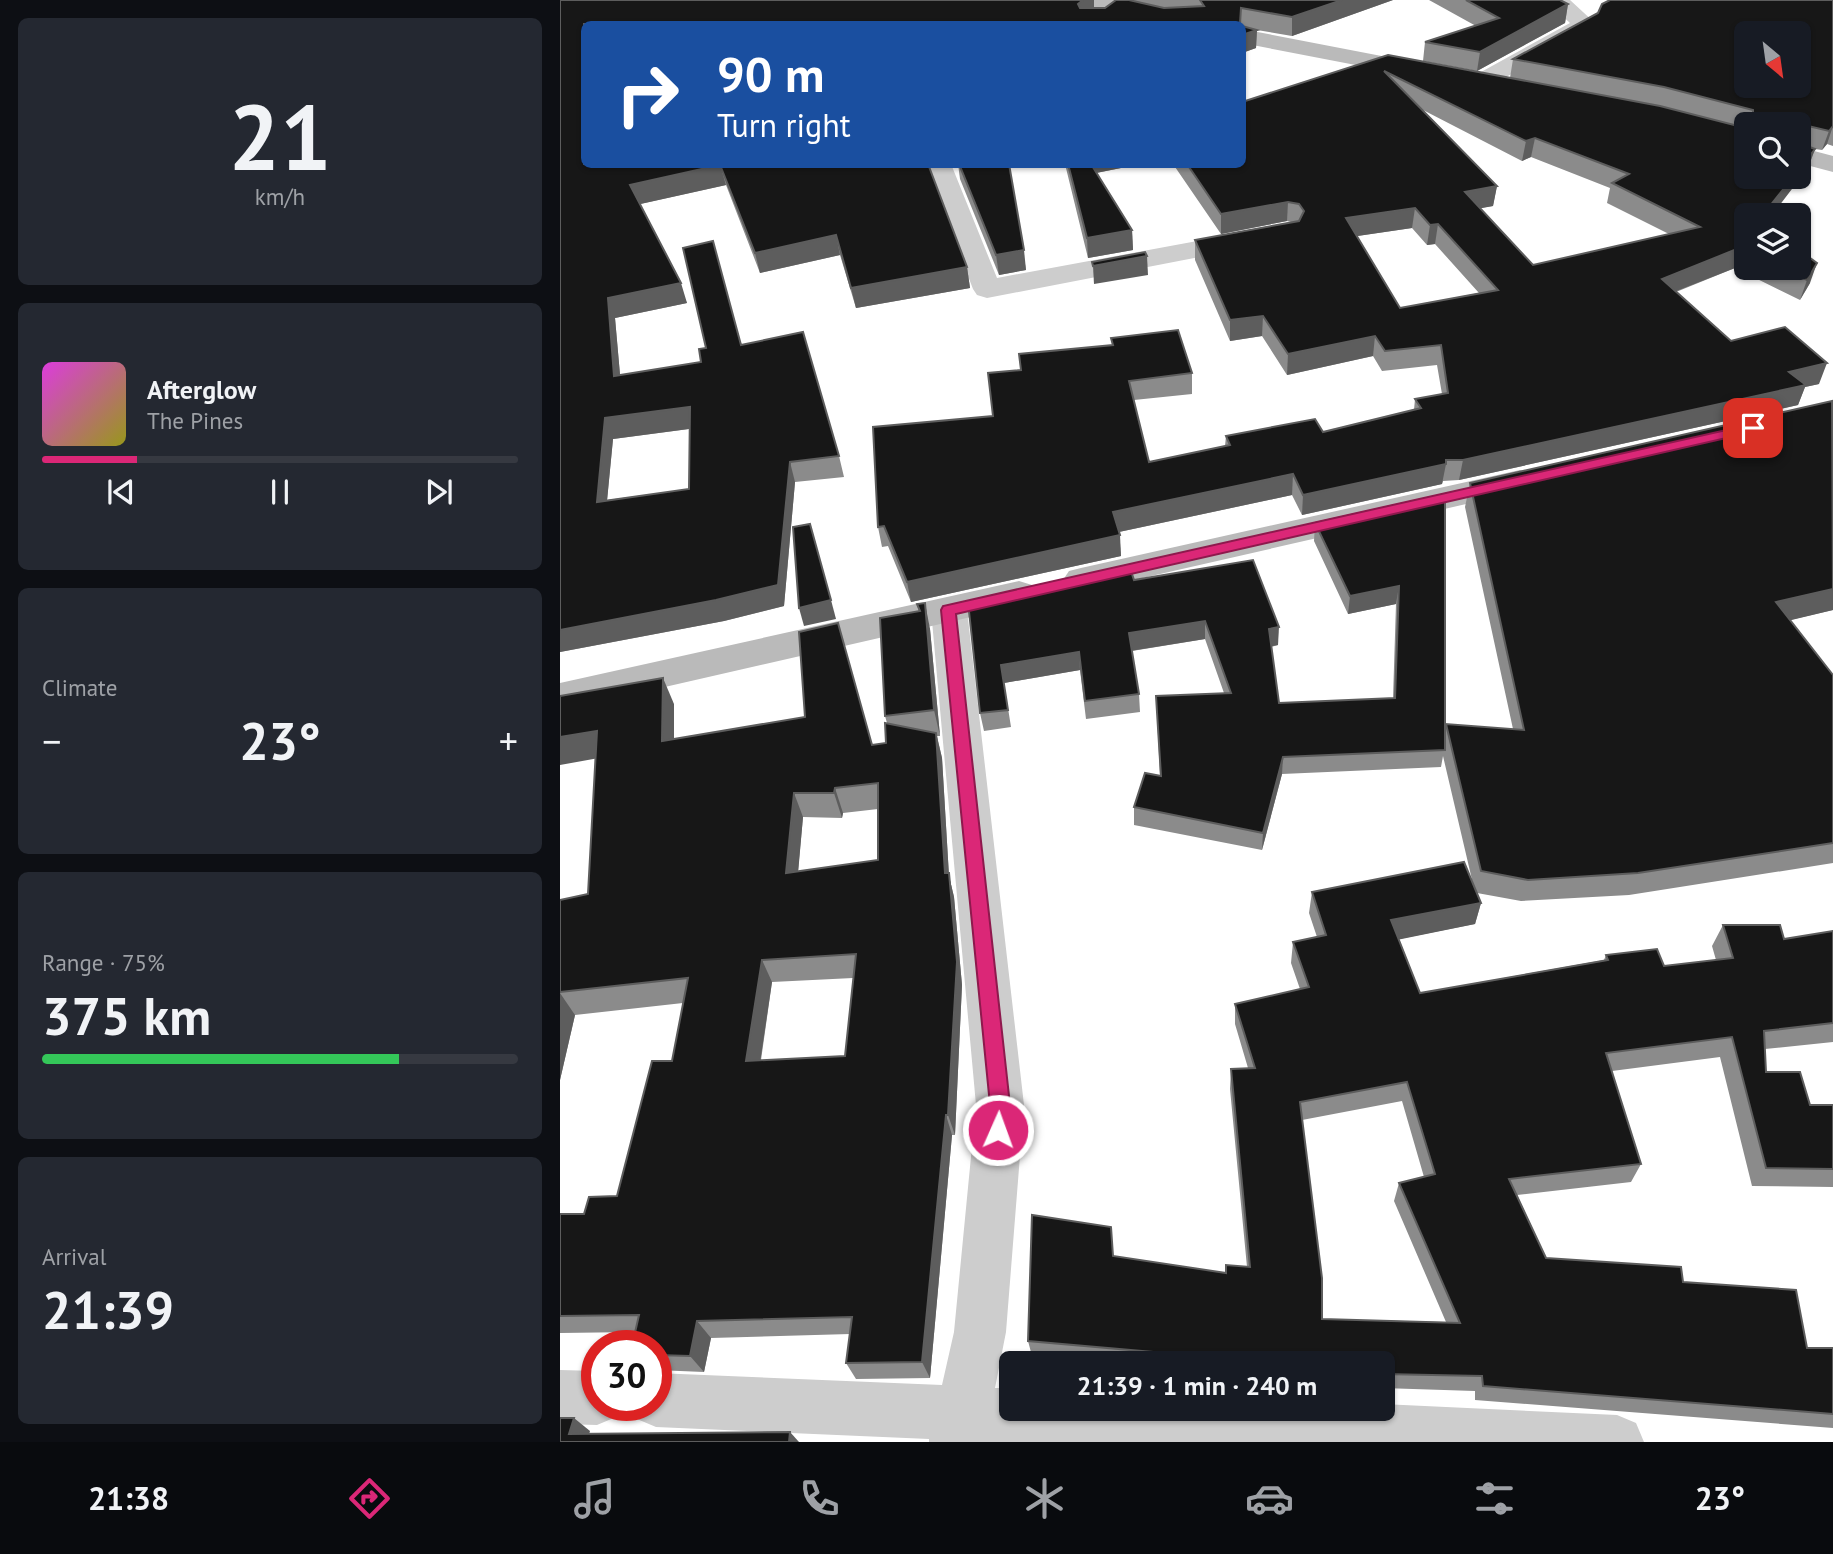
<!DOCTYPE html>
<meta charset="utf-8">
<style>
body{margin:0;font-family:"PT Sans",sans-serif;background:#242831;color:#f1f3f6;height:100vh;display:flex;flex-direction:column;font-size:26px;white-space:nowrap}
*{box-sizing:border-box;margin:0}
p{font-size:23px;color:#9ea1a6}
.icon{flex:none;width:38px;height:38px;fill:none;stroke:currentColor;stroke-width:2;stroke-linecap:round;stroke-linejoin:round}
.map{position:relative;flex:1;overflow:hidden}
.sheet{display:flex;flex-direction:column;gap:18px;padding:18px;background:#0d0f14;width:560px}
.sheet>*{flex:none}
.top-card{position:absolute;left:21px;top:21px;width:665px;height:147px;border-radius:10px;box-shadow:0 2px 5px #0004;background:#1a4fa0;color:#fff;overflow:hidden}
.needle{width:46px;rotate:151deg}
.controls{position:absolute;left:1174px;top:21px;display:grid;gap:14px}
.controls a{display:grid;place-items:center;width:77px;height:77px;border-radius:10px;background:#171b24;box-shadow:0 2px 5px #0004;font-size:35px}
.speed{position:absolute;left:21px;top:1330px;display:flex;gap:14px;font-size:35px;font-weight:700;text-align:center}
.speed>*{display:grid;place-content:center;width:91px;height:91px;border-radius:50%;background:#171b24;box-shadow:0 2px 5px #0004;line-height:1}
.speed .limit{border:10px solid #d22;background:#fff;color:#111}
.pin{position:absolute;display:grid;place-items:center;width:60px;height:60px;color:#fff;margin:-30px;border-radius:14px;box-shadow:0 4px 10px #0006}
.me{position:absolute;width:77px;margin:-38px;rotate:2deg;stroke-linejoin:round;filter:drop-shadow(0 0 5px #0008)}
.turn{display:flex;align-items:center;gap:24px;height:147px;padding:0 21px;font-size:32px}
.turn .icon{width:91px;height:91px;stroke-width:2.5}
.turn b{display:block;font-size:49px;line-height:60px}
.big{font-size:52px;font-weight:800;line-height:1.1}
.sheet .widget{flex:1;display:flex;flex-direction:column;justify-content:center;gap:10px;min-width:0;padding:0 24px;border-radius:10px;background:#242831}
.sheet .dial{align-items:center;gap:0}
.dial b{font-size:91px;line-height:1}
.song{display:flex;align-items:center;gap:21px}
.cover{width:84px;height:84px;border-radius:10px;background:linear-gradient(135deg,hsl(300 70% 55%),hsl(60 70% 35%))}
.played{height:7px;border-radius:4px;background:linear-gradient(90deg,#db2777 20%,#363941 20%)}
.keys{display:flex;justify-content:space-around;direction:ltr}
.heat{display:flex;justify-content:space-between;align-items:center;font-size:38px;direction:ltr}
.charge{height:10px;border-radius:5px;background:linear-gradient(90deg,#34c759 75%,#363941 0)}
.trip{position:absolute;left:439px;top:1351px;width:396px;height:70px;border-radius:10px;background:#171b24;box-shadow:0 2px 5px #0004;font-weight:800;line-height:70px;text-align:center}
.menu{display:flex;height:112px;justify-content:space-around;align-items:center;background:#090b0e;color:#9ea1a6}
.menu .icon{width:49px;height:49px}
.menu .current{color:#db2777}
.menu b{font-size:32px;color:#f1f3f6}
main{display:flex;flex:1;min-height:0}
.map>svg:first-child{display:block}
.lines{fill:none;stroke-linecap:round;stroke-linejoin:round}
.street{fill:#cdcdcd;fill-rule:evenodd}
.secondary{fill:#bababa;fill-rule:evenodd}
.wall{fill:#8b8b8b;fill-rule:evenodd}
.shaded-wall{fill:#5d5d5d}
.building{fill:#171717;stroke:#5d5d5d;stroke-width:2;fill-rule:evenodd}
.route{fill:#db2777;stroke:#8e194d;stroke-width:2}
</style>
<main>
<section class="sheet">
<div class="widget dial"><b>21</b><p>km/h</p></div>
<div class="widget">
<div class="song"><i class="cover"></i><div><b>Afterglow</b><p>The Pines</p></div></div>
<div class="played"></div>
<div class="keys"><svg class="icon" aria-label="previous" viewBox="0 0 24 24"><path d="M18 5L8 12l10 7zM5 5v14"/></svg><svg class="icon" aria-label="pause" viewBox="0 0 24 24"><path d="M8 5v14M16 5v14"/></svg><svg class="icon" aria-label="next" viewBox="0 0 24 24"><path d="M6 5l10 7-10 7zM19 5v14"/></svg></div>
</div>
<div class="widget"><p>Climate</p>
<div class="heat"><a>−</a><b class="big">23°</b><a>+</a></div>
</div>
<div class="widget"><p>Range · 75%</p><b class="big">375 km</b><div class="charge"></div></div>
<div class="widget"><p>Arrival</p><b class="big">21:39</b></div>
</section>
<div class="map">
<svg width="1273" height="1442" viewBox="0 0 1273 1442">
<rect width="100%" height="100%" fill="#fff"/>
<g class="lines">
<g class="street">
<path d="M985,0H1010L1036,24L1033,29L928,87L920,89L912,87L908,82L912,77L1010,23Z"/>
<path d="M365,164H391L437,278L686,232L696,234L700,240L696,246L686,248L427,298L417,295L413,289Z"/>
<path d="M389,597L402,601L407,610L464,1105L446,1332L435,1388H452V1409H822V1404L1057,1415L1076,1423L1084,1442H369V1439L96,1427L77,1419L71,1405H96V1373L382,1385L394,1332L416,1105L371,610L376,601Z"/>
<path d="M0,1370L37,1371V1405H61L56,1417L37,1425L0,1424Z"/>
</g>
<g class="secondary">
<path d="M521,0H559L638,19L641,24H604L524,5Z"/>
<path d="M682,29L863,64L871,66L875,71L871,76L863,78L682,43Z"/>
<path d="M1239,147L1273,156V172L1239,163Z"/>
<path d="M960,470L972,473L977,481L972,489L521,592L509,589L503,580L509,571L521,568Z"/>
<path d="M459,581L472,585L477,594L472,603L0,711V683Z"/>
</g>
</g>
<g class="wall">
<path d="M0,0H534V8H545L570,0H833L732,36L697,30L696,48L682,53V24H24V164H368L407,267L410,288L296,308L280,255L200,273L166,185L80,204L127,303L55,318L60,375L141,362L182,344L279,456L284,477L235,482L224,606L164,621L0,652ZM129,429V489L47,500L53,439Z"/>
<path d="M869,0H1000L1008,4L1005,23L917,71L863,61L865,42L916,26Z"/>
<path d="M1273,0V146L1267,144L1262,150L1255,149L1248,168L1186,215V268H1239L1250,283L1240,300L1175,268L1116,292L1171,341L1259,384L1245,387L1238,405L899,480L883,481L882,484L742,515L732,495L559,532L561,556L351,602L328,546L322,547L318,527L433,416L461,370L552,345L551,338L632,373V394L574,400L589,462L665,446L666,436L763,432L854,410L855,399L882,394L877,365L822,371L813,356L727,375L702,336L670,341L635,260V240L731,222L727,221L661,234L613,164H682L828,55L950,78L953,59ZM863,110L962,161L971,157L1050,188L1047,203L1109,234L973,265L920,208L933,206L937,186ZM1186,124H1239L1186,177ZM852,228L867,245L875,244L919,293L840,308L797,236Z"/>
<path d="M398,164H449L466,270L439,275L400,179Z"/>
<path d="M505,164H581L536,173L572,230L573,250L528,258Z"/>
<path d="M1273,402V610L1230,620L1273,675V863L1069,895L961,901L917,893L921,903L915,924L839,939L860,993L1044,960L1046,955L1104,966L1156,960L1152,946L1163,925L1224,939L1273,931V1042L1205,1049L1206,1072L1250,1105H1273V1187L1192,1186L1160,1057L1052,1071L1081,1164L1071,1182L957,1195L986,1258L1123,1282L1247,1348H1273V1428L915,1400V1391L822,1388V1363H553L472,1356L468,1341L554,1257L666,1273L687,1267L670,1089L671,1069L688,1068L675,1024V1004L740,989L731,963L733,942L757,937L749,913L752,892L913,884L883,756L881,767L722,774L702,850L574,825V807L600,776L596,696L664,693L645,639L572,651L579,694L580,712L526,719L520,670L444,683L451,727L424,731L420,713L408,602L574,580L718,645L711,647L719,703L833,698L836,604L788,614L754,541L755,523L885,494V730L886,724L953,729L905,507L910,483ZM842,1101L864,1177L839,1183L834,1201L886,1322L762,1319L742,1120Z"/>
<path d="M357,604L370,629L380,736H377L382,758L389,876L394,897L402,985L395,1135H392L370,1378L296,1379L286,1363L290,1334L151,1338L144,1372L96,1370V1346L75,1332L0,1333V1214H24L57,1196L112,1061L123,1003L15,1015L0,1080V900L28,894L114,704V739L312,745L326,743L327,723L325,716L359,612ZM318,809V860L238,871L243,817L282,818L283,813ZM293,978L285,1056L201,1060L212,982Z"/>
</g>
<g class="shaded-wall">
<path d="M523,0H534V10L519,22L518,4Z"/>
<path d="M782,0H833L732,36V17Z"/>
<path d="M1008,4L1005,23L917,71L920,52Z"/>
<path d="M697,30L696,48L682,53V35Z"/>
<path d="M1273,126L1267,144L1262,150L1269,131Z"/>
<path d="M975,138L971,157L962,161L966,141Z"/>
<path d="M1255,149L1248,168L1212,215H1193L1233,177H1239V169Z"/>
<path d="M526,164H581L526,175Z"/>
<path d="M160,165L166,185L76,205L70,185Z"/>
<path d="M937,186L933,206L901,212L905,192Z"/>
<path d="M728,202L727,221L661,234V214Z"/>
<path d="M855,208L852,228L784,238L786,218Z"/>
<path d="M878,224L875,244L867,245L870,225Z"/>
<path d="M572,230L573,250L528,258L527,238Z"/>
<path d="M276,235L280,255L200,273L195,253Z"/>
<path d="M1182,247L1175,268L1096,299L1102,279Z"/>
<path d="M464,250L466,270L439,275L436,255Z"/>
<path d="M587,256L588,275L534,284L533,266Z"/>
<path d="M1257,263L1250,283L1240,300L1247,280Z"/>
<path d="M407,267L410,288L296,308L291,288Z"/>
<path d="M121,283L127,303L55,318L62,397L54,376L48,298Z"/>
<path d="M703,316L702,336L670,341V320Z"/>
<path d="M815,336L813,356L727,375L728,354Z"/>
<path d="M1267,363L1259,384L1245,387L1238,405L899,480L903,460L1229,372Z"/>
<path d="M130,407L136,428L53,439L45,522L37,502L45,418Z"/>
<path d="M230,462L235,482L224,606L164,621L0,652V630Z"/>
<path d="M886,464L882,484L742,515L743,495Z"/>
<path d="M733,474L732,495L554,533L553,512Z"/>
<path d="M560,535L561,556L351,602L347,582Z"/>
<path d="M839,586L836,604L788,614L790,596Z"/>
<path d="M1273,589V610L1206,626L1216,602Z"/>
<path d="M271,600L276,619L244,626L239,608Z"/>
<path d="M365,603L370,629L380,736L374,710Z"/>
<path d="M645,621V639L570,651L569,633Z"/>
<path d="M719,627L718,645L708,647L709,629Z"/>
<path d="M519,652L520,670L444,683L441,665Z"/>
<path d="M103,678L114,704V766L102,741Z"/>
<path d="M37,731L50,756L0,765V737Z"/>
<path d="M376,733L382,758L389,876L394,897L402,985L395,1135L388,1115L385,873Z"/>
<path d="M723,757L722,774L702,850L703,833Z"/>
<path d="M275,788L283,813L282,818L274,793Z"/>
<path d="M234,793L243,817L236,896L226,873Z"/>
<path d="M921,903L915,924L827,942L831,920Z"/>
<path d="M202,960L212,982L197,1083L186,1061Z"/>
<path d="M0,993L15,1015L0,1080Z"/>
<path d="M386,1115L392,1135L370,1378L362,1362Z"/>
<path d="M137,1321L151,1338L144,1372L130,1356Z"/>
<path d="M14,1418L30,1431L27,1442L9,1434Z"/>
<path d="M230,1432L239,1442H229Z"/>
</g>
<g class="building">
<path d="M0,0H523L518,4L520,8H545L556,0H569L604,8L644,6L640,0H782L732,17L681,8L680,24H24V164H368L407,267L291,288L276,235L195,253L160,165L70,185L121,283L48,298L54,376L141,362L139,349L146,348L123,248L153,241L181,345L243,332L279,456L230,462L218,585L156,600L0,630ZM130,407L129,489L37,502L45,418Z"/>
<path d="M906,0H1000L1008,4L920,52L865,42L939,18Z"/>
<path d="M1050,0H1273V126L1269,131L1244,125V145L1255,149L1239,169V124H1193V110L1104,87L953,59L1038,13L1042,4ZM1186,33H1239V86H1186Z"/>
<path d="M682,26L697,30L682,35Z"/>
<path d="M828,55L1100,106L1186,128V177H1233L1209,207L1193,215L1228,207L1230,215H1186V250L1182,247L1102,279L1171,341L1225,327L1267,363L1229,372L1246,385L903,460H886V464L743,495L733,474L553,512L560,535L347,582L324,526L318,527L313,427L433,416L428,373L461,370L459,354L553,345L551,338L618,330L632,373L569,381L589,462L670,445L666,436L755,419L763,432L861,408L855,399L888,393L881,345L825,351L815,336L728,354L703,316L670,320L635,240L739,221L744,211L739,204L728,202L661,214L627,164H682V102ZM824,71L966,141L975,138L1069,174L1052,183L1140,227L973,265L905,192L937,186ZM855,208L870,225L878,224L938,290L840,308L786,218Z"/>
<path d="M399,164H449L464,250L436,255Z"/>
<path d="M508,164H531L572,230L527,238Z"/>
<path d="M1239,250L1257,263L1247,280L1223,268H1239Z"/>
<path d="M585,252L587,256L533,266L532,262Z"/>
<path d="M1272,401L1273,589L1216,602L1273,675V843L1078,873L968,880L921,871L886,724L964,730L910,483Z"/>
<path d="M885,494V750L723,757L703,833L574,807L585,773L601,776L596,696L671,693L645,621L569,633L579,694L525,701L519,652L441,665L448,710L420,713L408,602L569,565L574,580L693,560L719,627L709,629L719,703L835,698L839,586L790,596L755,523Z"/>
<path d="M250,524L271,600L239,608L233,527Z"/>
<path d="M365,603L374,710L325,716L320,618L360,611L357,604Z"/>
<path d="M278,623L312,745L326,743L325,723L376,733L385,873H389L397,962L388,1115H386L362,1362L286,1363L292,1317L137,1321L130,1356L96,1355V1346H72L79,1315L0,1316V1214H24L29,1197L57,1196L92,1061H112L128,978L0,992V900L28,894L37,731L0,737V696L103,678L102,741L245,717L239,632ZM318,783V860L226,873L234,793H274L275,788ZM296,954L285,1056L186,1061L202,960Z"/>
<path d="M904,862L921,903L831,920L860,993L1048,960L1046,955L1097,949L1104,966L1173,958L1163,925H1220L1224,939L1273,931V1023L1204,1031L1206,1072H1240L1250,1105H1273V1169L1206,1168L1172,1037L1046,1053L1081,1164L949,1179L986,1258L1121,1267L1123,1282L1236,1290L1247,1348H1273V1414L923,1386L922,1376L822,1374V1363H660L661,1358L468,1341L472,1215L551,1227L553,1256L666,1273V1265L690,1267L671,1069L695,1068L675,1004L749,987L733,942L766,935L752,892ZM847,1082L875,1174L839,1183L900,1323L762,1319V1278L740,1102Z"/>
<path d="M0,1418H14L9,1434L230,1432L229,1442H0Z"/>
</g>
<path class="route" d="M1193,424L1197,425V431L396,614L450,1105L445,1137L438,1140L431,1137L428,1130L430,1105L381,610L383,606Z"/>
</svg>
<div class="controls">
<a><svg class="needle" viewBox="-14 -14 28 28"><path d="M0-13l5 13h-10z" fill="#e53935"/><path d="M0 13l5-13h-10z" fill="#9ea1a6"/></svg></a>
<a><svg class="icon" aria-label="search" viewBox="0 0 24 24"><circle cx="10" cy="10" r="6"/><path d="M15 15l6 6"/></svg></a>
<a><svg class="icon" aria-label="layers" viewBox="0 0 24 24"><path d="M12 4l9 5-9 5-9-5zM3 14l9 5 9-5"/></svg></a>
</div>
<div class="speed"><div class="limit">30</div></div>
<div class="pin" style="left:1193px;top:428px;background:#d93025"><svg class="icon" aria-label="arrive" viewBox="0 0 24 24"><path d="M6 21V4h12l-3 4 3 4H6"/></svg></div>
<svg class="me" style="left:438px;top:1130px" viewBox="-20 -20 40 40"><circle r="17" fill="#db2777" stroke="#fff" stroke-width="3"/><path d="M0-11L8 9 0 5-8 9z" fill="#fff"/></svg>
<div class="trip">21:39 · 1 min · 240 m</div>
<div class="top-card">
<div class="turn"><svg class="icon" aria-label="right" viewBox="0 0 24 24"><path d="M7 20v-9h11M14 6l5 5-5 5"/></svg><div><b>90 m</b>Turn right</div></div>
</div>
</div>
</main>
<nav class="menu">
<b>21:38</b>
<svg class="icon current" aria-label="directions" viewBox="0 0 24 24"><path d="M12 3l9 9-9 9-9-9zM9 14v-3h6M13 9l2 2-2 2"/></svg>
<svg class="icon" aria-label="music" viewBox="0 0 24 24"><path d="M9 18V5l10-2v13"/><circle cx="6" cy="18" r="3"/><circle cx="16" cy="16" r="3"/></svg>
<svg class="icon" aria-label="phone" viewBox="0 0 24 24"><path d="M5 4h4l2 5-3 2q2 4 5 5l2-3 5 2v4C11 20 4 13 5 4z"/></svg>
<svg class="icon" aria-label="climate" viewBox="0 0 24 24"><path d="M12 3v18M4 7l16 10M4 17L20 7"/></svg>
<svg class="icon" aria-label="car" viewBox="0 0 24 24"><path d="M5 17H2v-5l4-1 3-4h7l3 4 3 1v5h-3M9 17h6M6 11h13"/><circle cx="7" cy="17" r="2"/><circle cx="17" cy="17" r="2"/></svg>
<svg class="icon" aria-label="filters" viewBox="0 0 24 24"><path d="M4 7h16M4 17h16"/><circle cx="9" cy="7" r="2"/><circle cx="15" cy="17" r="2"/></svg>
<b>23°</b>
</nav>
